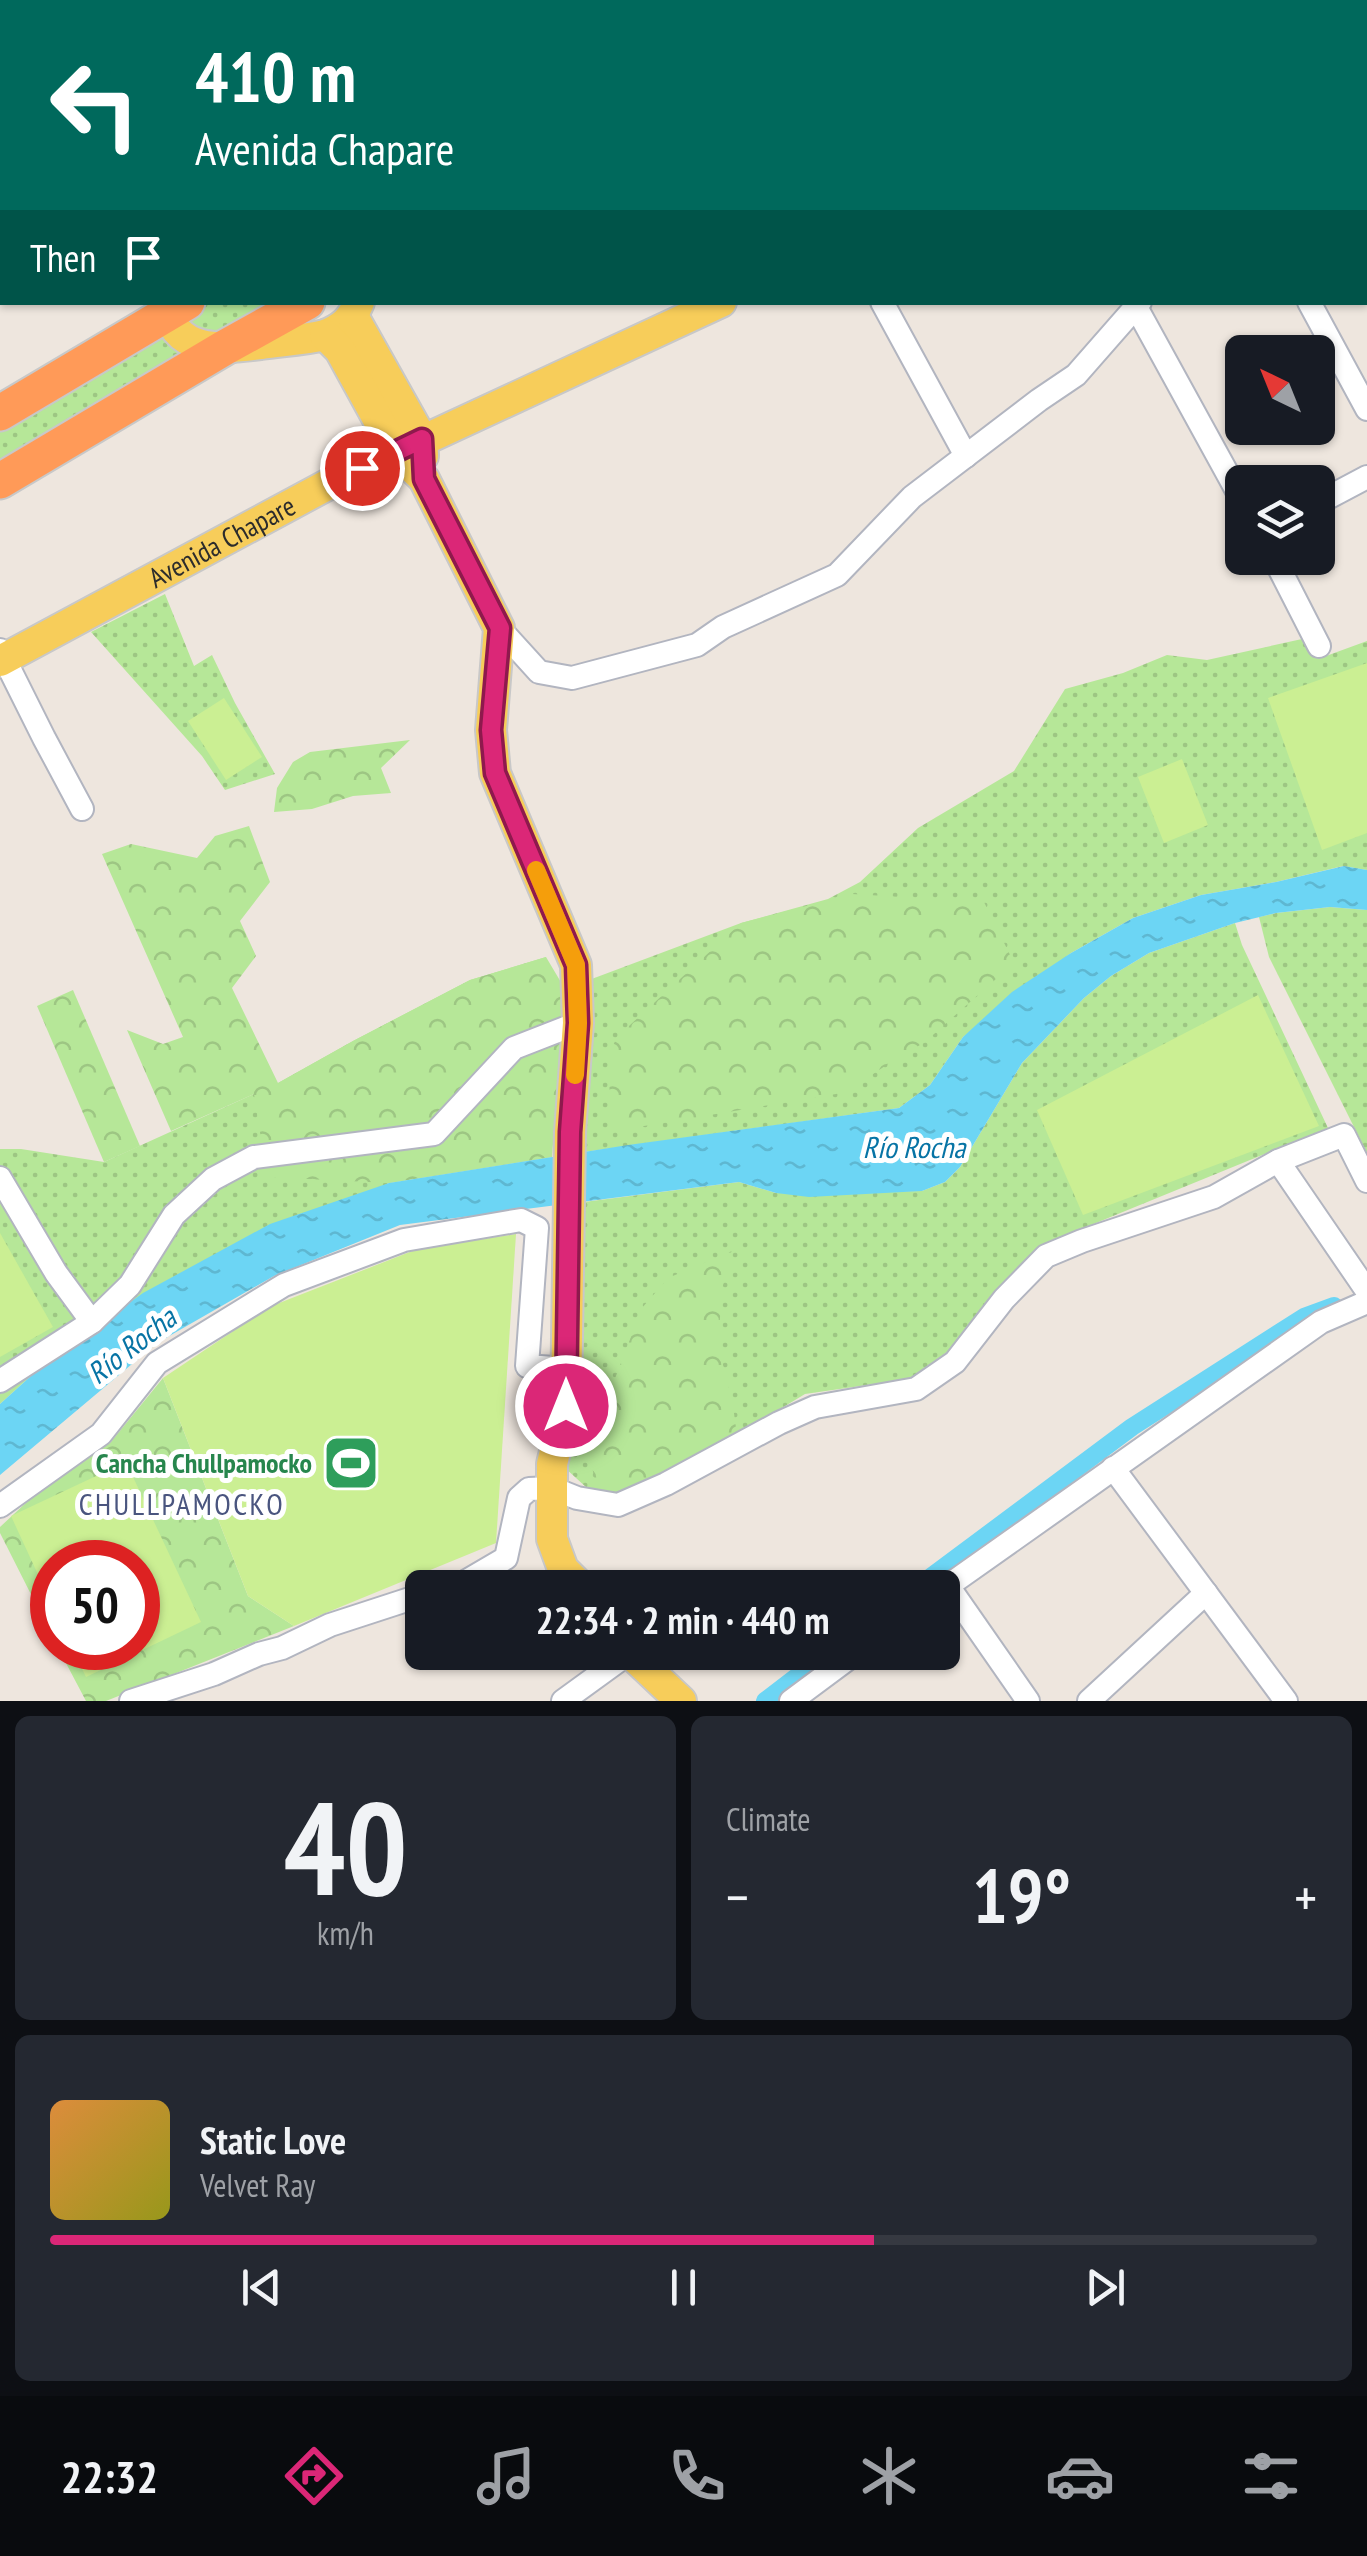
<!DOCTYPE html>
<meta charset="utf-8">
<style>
body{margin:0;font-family:"PT Sans Narrow",sans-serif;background:#242831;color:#f1f3f6;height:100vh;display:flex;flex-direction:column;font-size:38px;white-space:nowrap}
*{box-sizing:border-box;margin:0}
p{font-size:32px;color:#9ea1a6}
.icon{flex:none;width:55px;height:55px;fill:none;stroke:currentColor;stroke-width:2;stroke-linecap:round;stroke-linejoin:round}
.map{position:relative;height:1701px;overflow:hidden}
.details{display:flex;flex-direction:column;gap:15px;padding:15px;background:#0d0f14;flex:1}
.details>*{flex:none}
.banner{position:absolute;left:0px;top:0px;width:1368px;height:305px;box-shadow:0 2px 8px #0004;background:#00695c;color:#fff;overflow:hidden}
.needle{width:65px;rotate:317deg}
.fabs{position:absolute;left:1225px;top:335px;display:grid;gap:20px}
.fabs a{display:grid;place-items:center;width:110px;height:110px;border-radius:15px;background:#171b24;box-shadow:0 2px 8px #0004;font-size:50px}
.speed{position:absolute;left:30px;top:1540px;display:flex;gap:20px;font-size:50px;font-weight:700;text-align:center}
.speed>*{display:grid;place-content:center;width:130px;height:130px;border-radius:50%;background:#171b24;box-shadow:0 2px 8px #0004;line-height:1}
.speed .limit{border:15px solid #d22;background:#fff;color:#111}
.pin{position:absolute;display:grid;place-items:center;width:85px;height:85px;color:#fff;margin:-42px;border:5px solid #fff;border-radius:50%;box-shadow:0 2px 10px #0007}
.me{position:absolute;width:110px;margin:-55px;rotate:0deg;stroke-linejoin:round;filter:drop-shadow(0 0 8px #0008)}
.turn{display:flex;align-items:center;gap:35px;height:210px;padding:0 30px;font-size:45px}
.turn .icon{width:130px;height:130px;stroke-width:2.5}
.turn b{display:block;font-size:70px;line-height:85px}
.then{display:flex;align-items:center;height:95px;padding:0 30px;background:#0003;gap:20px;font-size:38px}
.big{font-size:75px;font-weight:600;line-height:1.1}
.details .widget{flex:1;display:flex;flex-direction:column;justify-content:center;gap:15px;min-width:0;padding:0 35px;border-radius:15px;background:#242831}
.details .dial{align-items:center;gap:0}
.dial b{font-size:130px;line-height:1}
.song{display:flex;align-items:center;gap:30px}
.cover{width:120px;height:120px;border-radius:15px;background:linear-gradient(135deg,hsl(30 70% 55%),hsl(60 70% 35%))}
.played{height:10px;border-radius:5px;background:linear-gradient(90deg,#db2777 65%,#363941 65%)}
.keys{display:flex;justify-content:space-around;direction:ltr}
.heat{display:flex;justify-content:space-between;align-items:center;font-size:55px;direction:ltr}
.details .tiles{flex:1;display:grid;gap:15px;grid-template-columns:1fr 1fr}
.widget:last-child{grid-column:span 2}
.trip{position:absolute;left:405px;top:1570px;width:555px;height:100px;border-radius:15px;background:#171b24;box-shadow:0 2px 8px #0004;font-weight:600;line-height:100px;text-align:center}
.tabs{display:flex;height:160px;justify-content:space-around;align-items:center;background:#090b0e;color:#9ea1a6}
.tabs .icon{width:70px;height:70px}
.tabs .on{color:#db2777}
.tabs b{font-size:45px;color:#f1f3f6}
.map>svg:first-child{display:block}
.grass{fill:url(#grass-dots)}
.forest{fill:url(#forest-crowns)}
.pitch{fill:#cbef93}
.water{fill:url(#water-ripples)}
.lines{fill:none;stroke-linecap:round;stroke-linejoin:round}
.canal{stroke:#6cd5f4;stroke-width:18}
.minor-casing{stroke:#b2b5c0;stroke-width:26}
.major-casing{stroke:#c8c8c8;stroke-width:34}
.highway-casing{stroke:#c8c8c8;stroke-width:39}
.minor{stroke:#fff;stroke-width:22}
.major{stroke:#f7cd5a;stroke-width:30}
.highway{stroke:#ff9a58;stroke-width:35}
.route-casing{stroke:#8e194d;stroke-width:25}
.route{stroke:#db2777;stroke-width:18}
.slow{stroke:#f59e0b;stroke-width:18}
.labels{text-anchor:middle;stroke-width:10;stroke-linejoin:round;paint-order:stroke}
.street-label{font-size:28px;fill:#2c2c2c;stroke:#fff}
.leisure-label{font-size:28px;font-weight:bold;fill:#27864d;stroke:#fff;text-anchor:end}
.water-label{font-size:30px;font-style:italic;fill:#0774a5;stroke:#fff}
.neighbourhood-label{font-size:30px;letter-spacing:2.5px;fill:#4a557f;stroke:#fff}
</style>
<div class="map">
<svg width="1367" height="1701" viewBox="0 0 1367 1701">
<defs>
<pattern id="grass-dots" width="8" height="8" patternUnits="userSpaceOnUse" patternTransform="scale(2.5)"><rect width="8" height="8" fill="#b6e798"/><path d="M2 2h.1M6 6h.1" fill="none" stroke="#9dc683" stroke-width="1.8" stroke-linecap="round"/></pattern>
<pattern id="forest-crowns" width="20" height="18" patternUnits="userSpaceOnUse" patternTransform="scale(2.5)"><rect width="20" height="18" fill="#b6e798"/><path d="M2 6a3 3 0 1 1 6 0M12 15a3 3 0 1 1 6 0" fill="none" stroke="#9dc683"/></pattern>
<pattern id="water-ripples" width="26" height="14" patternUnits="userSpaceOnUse" patternTransform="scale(2.5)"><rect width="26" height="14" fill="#6cd5f4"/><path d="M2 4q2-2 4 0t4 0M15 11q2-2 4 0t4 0" fill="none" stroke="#5eb7d1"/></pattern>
</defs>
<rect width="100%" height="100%" fill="#eee6de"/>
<g class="grass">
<path d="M206,303H290L214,340L178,318Z"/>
<path d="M165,327L194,351L0,469V424Z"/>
<path d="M165,594L194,666L212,655L235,703L275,774L225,790L202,756L91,632Z"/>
<path d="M1302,639L1326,656L1367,641V870L1343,866L1276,882L1201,895L1133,918L1071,953L963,1037L930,1085L899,1108L584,1152L589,980L741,923L828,899L860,882L918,828L1014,771L1065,689L1123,673L1167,655L1207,660Z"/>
<path d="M1330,907L1367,910V1153L1269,957L1259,917L1276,913Z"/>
<path d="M1235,923L1242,945L1328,1128L1047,1243L1004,1282L968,1337L909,1379L805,1394L737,1435L599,1499L564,1467L576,1409L584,1202L739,1182L776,1193L922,1191L945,1182L960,1167L1022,1063L1084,998L1111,976L1149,953Z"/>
<path d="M546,957L552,1157L389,1183L43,1365L0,1404V1149H21L104,1162L278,1083L353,1041L470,980Z"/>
</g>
<g class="forest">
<path d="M410,740L381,768L391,793L353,796L312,809L274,812L277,788L293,762L310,752Z"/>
<path d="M249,826L270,882L240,921L256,956L232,988L278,1083L353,1041L470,980L546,957L565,989L552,1157L389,1183L267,1177L254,1094L171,1131L127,1030L163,1044L183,1037L102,854L131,844L197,858L215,836Z"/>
<path d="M852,894L984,902L1014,963L925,1042L888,1064L849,1090L836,1094L614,1131L609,1124L610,1052L617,1037L741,923Z"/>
<path d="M73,990L140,1146L104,1162L37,1006Z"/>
<path d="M732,1251L722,1289L718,1346L732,1399L737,1435L677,1469L599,1499L588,1449L642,1308L668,1278Z"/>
<path d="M163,1378L248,1596L294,1626L106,1701H86L58,1648H138V1562H52V1636L0,1533V1527L43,1487L110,1443Z"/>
</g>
<g class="pitch">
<path d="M1367,663V833L1322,850L1268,698Z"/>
<path d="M224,698L262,757L226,780L188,721Z"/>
<path d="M1182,759L1208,825L1164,843L1138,777Z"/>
<path d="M1258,995L1319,1126L1083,1215L1037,1110Z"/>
<path d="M0,1233L53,1327L0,1357Z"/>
<path d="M516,1234L496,1543L294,1626L248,1596L163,1378L269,1307L420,1248Z"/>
<path d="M126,1462L201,1622L86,1677L72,1648H138V1562H52V1605L11,1516Z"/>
</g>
<path class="water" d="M1344,866L1367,870V910L1330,907L1276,913L1235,923L1149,953L1111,976L1084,998L1022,1063L960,1167L945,1182L922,1191L809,1197L776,1193L739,1182L400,1225L274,1276L157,1343L0,1475V1404L43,1365L143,1293L270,1224L389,1183L628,1145L899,1108L930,1085L963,1037L1012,992L1071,953L1133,918L1201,895L1276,882Z"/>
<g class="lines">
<g class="canal">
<path d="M916,1588L1132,1427L1304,1317L1334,1306"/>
<path d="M765,1701L829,1652"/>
</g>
<g class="minor-casing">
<g id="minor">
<path d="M395,0L396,2"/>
<path d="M700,0L702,2"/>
<path d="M1124,0L1125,2"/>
<path d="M147,2L151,0"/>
<path d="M990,2L1001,0"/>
<path d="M882,302L966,456"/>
<path d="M1309,302L1367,409"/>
<path d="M1136,307L1242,500"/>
<path d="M1318,503L1367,477"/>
<path d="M1274,558L1319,646"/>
<path d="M499,628L539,672L572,678L697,645L723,627L837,575L912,497L1039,400L1076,375L1140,302"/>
<path d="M0,650L44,738L82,809"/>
<path d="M1278,1161L1367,1291"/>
<path d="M0,1178L56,1273L92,1322"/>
<path d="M0,1381L92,1322L130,1285L174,1215L213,1179L254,1157L434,1134L514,1048L578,1023"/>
<path d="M1113,1468L1286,1701"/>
<path d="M0,1506L101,1434L157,1363L284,1285L404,1240L521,1220L537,1228L527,1366L567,1369"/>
<path d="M948,1586L1028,1701"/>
<path d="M446,1588L465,1582L506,1558L519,1498L529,1489L552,1488L577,1498L618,1505L666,1484L779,1423L815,1407L916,1389L955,1362L1004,1299L1046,1256L1082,1241L1214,1197L1278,1161L1344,1135L1367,1181"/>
<path d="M942,1590L1321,1322L1367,1302"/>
<path d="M131,1701L214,1674L259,1654L282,1648L330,1625L422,1595"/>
<path d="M563,1701L629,1653"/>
<path d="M791,1701L857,1652"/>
<path d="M1089,1701L1206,1593"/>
</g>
</g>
<g class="major-casing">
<g id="major">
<path d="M33,0L34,2"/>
<path d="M165,302C174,355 220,349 261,344C282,341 304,340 325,335C342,328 352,320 359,302"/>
<path d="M353,316L422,439L423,456"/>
<path d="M325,335L340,350L396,452L424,479L499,628L491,730L495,773L576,965L578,1023L570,1132L566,1406L552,1464V1539L563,1569L582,1588"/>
<path id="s1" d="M0,661L329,484L721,302"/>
<path d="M629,1652L681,1701"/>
</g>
</g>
<g class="highway-casing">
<g id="highway">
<path d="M1152,2L1166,0"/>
<path d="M1292,2L1306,0"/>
<path d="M0,413L187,302"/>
<path d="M0,481L224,348L307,302"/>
</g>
</g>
<use href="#minor" class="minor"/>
<use href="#major" class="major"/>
<use href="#highway" class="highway"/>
</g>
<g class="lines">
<g class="route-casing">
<path id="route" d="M362,468L422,439L424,479L500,628L491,730L495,773L576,965L578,1023L570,1132L566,1406"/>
</g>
<use href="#route" class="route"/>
<path class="slow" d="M536,870L576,965L578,1023L575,1075"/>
</g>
<defs>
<g id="stadium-square" transform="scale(2.875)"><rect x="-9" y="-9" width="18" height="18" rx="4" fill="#2e9e5b" stroke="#fff"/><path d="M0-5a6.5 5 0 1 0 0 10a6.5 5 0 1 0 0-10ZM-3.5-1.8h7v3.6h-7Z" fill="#fff"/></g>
</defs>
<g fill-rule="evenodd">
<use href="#stadium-square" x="351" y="1463"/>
</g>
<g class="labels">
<g class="street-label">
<text dy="10" stroke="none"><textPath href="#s1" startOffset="252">Avenida Chapare</textPath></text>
</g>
<g class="leisure-label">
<text x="312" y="1473">Cancha Chullpamocko</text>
</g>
<g class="water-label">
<text x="914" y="1158">Río Rocha</text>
<text transform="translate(132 1346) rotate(-38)" y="10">Río Rocha</text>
</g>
<g class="neighbourhood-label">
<text x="182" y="1515">CHULLPAMOCKO</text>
</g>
</g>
</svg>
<div class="fabs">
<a><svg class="needle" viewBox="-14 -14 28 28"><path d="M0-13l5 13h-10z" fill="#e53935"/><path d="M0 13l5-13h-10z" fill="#9ea1a6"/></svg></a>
<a><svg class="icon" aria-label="layers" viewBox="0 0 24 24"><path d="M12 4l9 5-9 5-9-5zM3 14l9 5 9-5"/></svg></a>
</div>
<div class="speed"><div class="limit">50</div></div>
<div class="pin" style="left:362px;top:468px;background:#d93025"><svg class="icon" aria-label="arrive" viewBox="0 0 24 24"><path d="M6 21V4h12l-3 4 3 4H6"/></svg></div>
<svg class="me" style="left:566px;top:1406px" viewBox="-20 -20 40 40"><circle r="17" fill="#db2777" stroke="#fff" stroke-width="3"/><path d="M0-11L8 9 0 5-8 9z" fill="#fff"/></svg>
<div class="trip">22:34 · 2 min · 440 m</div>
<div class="banner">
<div class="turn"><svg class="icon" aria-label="left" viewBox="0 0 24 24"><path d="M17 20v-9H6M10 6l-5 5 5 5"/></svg><div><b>410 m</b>Avenida Chapare</div></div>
<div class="then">Then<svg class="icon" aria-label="arrive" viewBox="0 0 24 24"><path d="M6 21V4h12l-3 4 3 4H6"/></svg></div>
</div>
</div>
<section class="details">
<div class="tiles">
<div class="widget dial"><b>40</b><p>km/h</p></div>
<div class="widget"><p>Climate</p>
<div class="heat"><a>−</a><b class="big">19°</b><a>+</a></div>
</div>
<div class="widget">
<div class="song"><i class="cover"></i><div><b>Static Love</b><p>Velvet Ray</p></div></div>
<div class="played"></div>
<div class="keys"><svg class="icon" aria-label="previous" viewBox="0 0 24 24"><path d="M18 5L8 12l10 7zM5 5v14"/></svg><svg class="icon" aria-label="pause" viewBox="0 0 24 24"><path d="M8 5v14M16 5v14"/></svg><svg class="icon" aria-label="next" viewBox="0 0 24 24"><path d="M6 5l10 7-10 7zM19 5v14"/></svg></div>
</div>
</div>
</section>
<nav class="tabs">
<b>22:32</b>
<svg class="icon on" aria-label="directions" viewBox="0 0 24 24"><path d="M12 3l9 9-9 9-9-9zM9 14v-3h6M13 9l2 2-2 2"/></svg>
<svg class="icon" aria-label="music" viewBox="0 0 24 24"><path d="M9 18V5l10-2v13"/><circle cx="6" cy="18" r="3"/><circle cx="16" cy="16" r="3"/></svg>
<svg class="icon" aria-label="phone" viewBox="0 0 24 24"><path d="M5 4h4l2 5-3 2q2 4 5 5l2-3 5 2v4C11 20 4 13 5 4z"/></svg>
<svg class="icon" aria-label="climate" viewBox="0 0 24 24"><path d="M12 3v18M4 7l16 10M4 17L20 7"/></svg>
<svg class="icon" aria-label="car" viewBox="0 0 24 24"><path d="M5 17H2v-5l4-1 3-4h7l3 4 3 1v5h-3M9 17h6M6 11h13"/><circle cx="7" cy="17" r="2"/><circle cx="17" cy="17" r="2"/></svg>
<svg class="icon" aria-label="filters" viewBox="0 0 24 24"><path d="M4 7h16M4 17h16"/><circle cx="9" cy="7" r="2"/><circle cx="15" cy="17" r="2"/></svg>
</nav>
